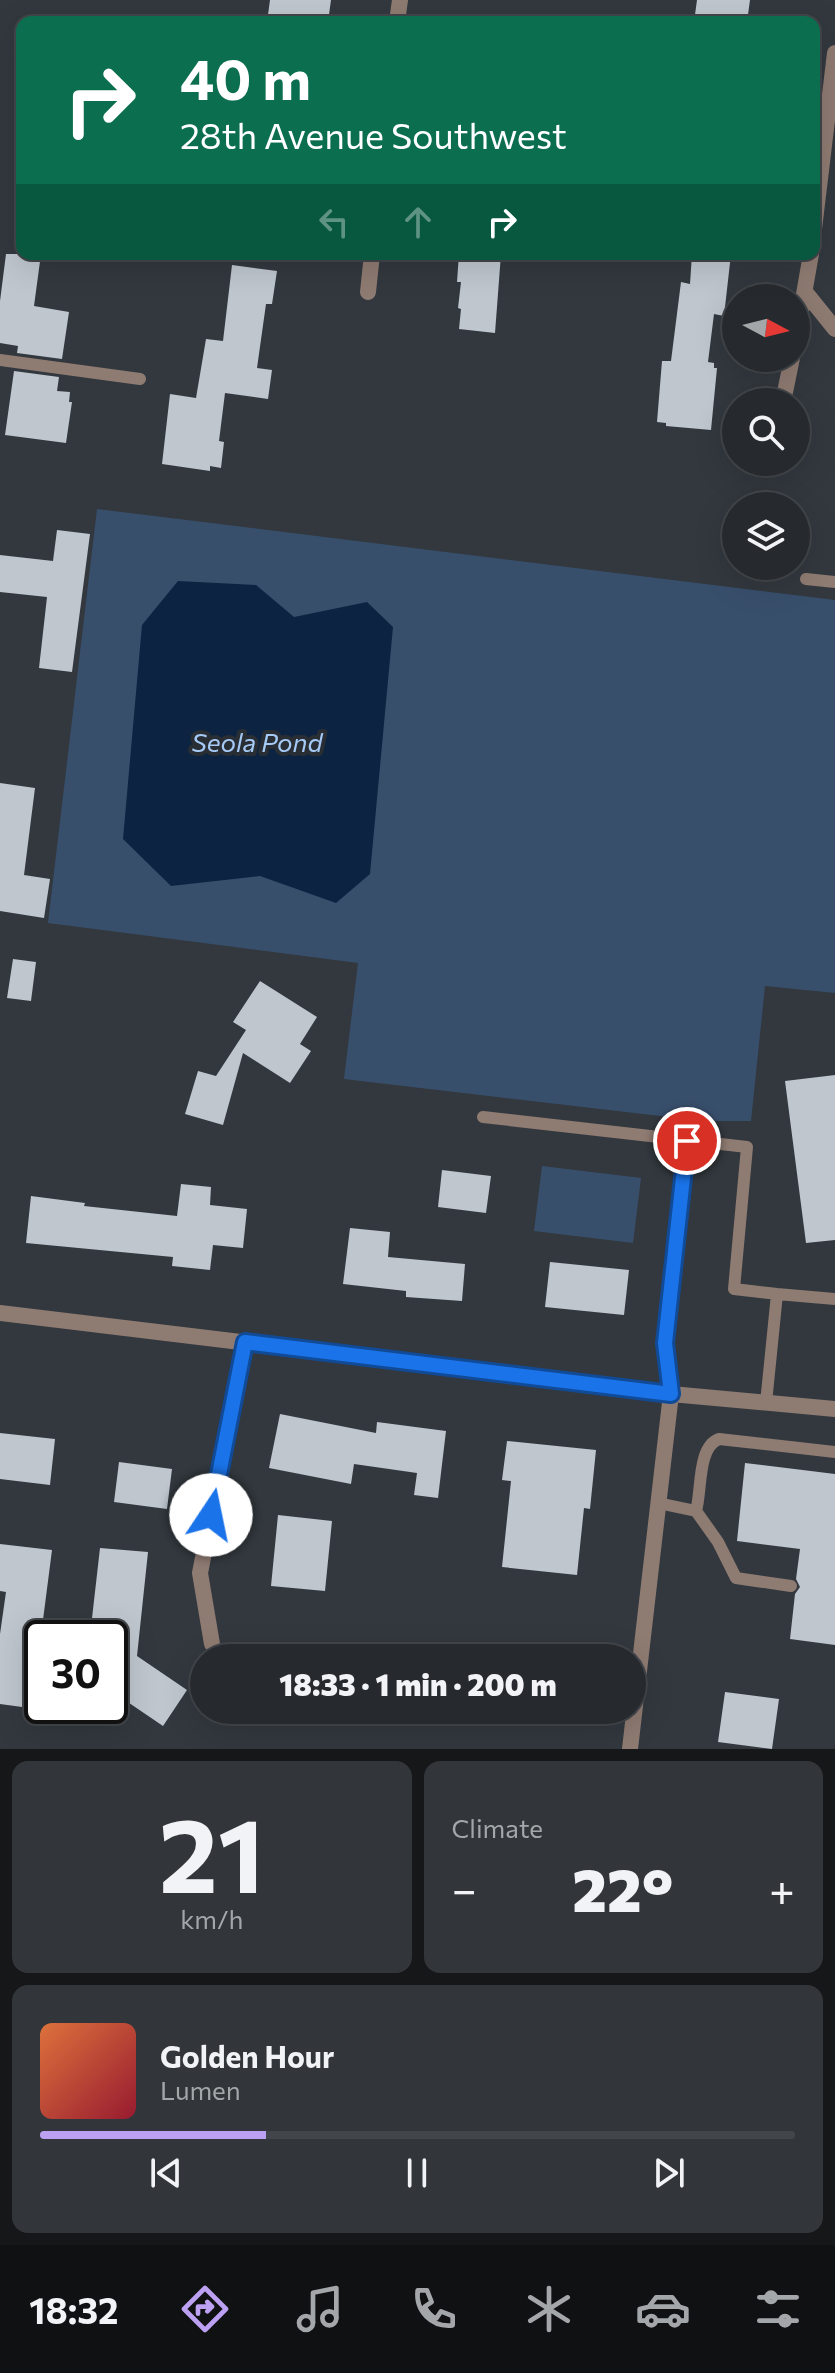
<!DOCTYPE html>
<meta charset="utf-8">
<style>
:root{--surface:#262a2e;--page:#32363a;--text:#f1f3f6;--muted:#a4a7aa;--line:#42464a;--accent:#bca0f2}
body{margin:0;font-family:Commissioner,sans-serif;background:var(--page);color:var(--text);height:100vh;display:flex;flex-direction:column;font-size:30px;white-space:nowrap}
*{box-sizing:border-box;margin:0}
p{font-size:26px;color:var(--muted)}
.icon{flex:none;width:44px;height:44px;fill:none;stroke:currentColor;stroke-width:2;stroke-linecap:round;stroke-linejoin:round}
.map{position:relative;height:1749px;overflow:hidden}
.panel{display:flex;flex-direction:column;gap:12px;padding:12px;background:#151719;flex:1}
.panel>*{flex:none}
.top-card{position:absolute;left:16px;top:16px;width:804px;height:244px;border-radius:16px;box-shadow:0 8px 32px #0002,0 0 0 2px var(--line);background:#0b6e4f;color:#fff;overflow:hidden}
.needle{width:52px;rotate:97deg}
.tools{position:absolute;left:722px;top:284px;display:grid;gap:16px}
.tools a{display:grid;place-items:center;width:88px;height:88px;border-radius:50%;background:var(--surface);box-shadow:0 8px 32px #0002,0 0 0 2px var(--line);font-size:40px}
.speed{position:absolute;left:24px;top:1620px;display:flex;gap:16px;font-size:40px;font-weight:700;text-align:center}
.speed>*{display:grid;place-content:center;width:104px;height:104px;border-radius:50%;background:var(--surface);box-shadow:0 8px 32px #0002,0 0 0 2px var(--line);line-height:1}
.speed .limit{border:4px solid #111;border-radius:12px;background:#fff;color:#111}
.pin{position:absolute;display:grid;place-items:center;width:68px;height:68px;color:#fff;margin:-34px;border:4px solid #fff;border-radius:50%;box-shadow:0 2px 8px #0007}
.me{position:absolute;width:88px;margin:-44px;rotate:11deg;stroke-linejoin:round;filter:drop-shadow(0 0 6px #0008)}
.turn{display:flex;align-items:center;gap:28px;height:168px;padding:0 32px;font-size:36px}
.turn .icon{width:104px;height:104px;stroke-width:2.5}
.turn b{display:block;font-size:56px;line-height:68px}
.lanes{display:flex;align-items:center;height:76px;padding:0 32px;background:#0003;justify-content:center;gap:40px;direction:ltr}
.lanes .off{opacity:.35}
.big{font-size:60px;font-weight:800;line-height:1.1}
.panel .widget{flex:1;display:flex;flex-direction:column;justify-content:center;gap:12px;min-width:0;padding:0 28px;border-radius:16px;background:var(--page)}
.panel .dial{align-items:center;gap:0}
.dial b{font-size:104px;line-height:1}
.song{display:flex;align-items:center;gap:24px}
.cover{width:96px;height:96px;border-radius:12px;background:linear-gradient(135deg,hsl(20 70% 55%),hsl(350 70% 35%))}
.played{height:8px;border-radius:4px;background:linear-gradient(90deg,var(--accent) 30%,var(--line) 30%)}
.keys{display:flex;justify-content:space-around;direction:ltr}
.heat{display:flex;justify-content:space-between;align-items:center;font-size:44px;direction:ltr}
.panel .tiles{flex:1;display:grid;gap:12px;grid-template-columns:1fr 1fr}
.widget:last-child{grid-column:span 2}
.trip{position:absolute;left:190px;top:1644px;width:456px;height:80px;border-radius:40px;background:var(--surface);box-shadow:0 8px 32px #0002,0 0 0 2px var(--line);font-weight:800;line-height:80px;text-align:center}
.tabs{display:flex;height:128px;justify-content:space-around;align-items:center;background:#0f1112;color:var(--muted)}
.tabs .icon{width:56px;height:56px}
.tabs .selected{color:var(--accent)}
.tabs b{font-size:36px;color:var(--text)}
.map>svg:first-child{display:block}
</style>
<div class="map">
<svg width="835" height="1749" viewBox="0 0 835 1749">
<rect width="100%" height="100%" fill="#32383e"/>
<!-- green -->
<path fill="#384f6c" d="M97,509l738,91v393l-70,-7 -14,135h-48l-359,-42 14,-116 -310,-40z
M542,1166l99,12 -8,65 -99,-12z"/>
<!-- water -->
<path fill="#0c2441" d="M178,581l78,4 38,32 73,-15 26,25 -23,247 -34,29 -76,-27 -89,10 -48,-47 19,-214z"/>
<!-- building -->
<path fill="#bfc6ce" d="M270,0h61l-3,22h-61z
M697,0h53l-3,22h-53z
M6,254h35l-7,52 35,6 -7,47 -45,-6 1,-7 -18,-3v-42z
M459,254h42l-6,79 -36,-4 2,-20 -3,-1 3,-26h-4z
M692,254h39l-7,62 -10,-2 -6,48 6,1v5h3l-6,62 -45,-4v-3l-9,-1 5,-61h9l10,-79 9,2z
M232,265l45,6 -5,33h-6l-9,64 15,2 -4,29 -43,-6 -6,48 5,1 -3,26 -11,-2v5l-48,-7 8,-70 26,4 10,-59 17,2z
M14,371l45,6 -2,14 13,1 -1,10h3l-6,41 -61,-8z
M57,530l33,4 -18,138 -33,-4 8,-71 -47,-5v-37l53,6z
M0,783l35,5 -11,87 26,4 -6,39 -44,-7z
M13,959l23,3 -5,39 -24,-3z
M260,981l57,36 -17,27 11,7 -21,32 -47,-30 -20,72 -38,-11 13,-43 18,5 30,-46 -13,-8z
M835,1075v165l-29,3 -21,-162z
M442,1170l49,6 -5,37 -48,-6z
M181,1184l30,3 -1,18 37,4 -4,39 -30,-3 -3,25 -38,-4 1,-9 -147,-14 5,-47 54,7 -1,3 93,10z
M350,1228l40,4 -2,25 77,7 -3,37 -56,-4v-6l-63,-7z
M550,1262l79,8 -5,45 -79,-8z
M280,1414l96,19 1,-11 69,9 -8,67 -24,-3 3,-22 -63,-9 -3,20 -82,-16z
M0,1433l55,6 -5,46 -50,-6z
M507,1441l89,9 -6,59 -6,-1 -7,67 -75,-8 9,-86 -9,-1z
M119,1462l53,7 -5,40 -53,-7z
M745,1463l90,11v171l-45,-6 5,-45 5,-7 -4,-8 4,-30 -63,-8z
M278,1515l54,6 -7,70 -54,-5z
M0,1544l52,6 -13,101h3v21l-5,37 -37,-5v-70l6,-42 -6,-1z
M100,1548l48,4 -11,104 50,34 -24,36 -53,-36v-32l19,-27 -38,-4z
M725,1692l54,7 -7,50 -54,-7z"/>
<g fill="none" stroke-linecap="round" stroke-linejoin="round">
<!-- lane -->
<path stroke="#8e7b72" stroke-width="12" d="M0,360l140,19
M806,579l29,3
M483,1117l264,30 -13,142 43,5
M766,1403l11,-109 58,5
M658,1503l38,8 22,31 18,36 55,8
M696,1511c6,-20 1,-64 23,-72l116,13"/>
<!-- street -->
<path stroke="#8e7b72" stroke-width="16" d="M397,22l3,-22
M814,229l21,-176
M368,292l4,-38
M806,293l29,36
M796,340l15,-86
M783,402l9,-44
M0,1313l671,81 164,15
M212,1644l-12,-71 45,-231
M630,1749l41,-355 -6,-51 22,-202"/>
</g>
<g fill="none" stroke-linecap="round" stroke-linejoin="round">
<!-- route casing -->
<g stroke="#114b97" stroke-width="20">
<path id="route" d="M211,1515l34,-173 426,52 -6,-51 22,-202"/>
</g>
<!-- route -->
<use href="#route" stroke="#1a73e8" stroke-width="14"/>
</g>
<g text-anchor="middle" stroke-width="8" stroke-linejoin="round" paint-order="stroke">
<!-- water labels -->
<g font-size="26" font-style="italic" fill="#a6caf6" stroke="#282e34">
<text x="257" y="752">Seola Pond</text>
</g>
</g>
</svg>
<div class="tools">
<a><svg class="needle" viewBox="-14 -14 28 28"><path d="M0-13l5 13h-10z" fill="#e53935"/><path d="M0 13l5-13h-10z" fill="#a4a7aa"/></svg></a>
<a><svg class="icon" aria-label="search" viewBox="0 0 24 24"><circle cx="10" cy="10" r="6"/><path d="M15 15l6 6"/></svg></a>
<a><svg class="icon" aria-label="layers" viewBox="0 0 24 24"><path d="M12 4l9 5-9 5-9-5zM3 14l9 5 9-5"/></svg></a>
</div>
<div class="speed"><div class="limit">30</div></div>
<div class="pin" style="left:687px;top:1141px;background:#d93025"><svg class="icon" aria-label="arrive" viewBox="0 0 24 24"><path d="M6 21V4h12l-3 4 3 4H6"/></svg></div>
<svg class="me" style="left:211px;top:1515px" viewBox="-20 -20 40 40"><circle r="19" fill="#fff"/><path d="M0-13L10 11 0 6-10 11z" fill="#1a73e8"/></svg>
<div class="trip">18:33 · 1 min · 200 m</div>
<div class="top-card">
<div class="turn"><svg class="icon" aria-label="right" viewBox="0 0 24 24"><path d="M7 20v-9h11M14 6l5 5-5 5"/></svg><div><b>40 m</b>28th Avenue Southwest</div></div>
<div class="lanes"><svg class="icon off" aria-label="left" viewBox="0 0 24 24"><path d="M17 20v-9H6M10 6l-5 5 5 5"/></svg><svg class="icon off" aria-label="ahead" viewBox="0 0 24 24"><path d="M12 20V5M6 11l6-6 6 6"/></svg><svg class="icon" aria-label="right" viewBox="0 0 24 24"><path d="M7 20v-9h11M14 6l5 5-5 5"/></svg></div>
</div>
</div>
<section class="panel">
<div class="tiles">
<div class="widget dial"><b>21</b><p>km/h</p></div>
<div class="widget"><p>Climate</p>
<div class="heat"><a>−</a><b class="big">22°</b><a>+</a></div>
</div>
<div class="widget">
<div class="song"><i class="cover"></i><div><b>Golden Hour</b><p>Lumen</p></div></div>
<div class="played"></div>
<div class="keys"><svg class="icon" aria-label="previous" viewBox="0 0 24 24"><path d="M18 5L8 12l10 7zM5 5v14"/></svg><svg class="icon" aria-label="pause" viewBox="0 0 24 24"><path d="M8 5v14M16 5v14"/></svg><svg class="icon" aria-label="next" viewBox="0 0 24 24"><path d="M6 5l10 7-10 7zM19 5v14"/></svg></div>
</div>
</div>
</section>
<nav class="tabs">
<b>18:32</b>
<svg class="icon selected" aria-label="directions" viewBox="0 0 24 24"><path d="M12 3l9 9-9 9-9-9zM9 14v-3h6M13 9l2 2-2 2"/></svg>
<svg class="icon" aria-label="music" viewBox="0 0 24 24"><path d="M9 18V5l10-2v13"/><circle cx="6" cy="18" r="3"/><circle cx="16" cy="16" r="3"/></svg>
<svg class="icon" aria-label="phone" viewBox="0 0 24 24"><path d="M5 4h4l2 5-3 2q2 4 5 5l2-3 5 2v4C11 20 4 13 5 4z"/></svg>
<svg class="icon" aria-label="climate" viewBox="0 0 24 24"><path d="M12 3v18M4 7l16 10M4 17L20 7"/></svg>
<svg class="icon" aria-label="car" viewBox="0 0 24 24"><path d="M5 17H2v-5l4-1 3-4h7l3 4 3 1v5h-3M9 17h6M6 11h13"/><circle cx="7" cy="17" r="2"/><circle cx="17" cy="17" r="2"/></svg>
<svg class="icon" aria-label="filters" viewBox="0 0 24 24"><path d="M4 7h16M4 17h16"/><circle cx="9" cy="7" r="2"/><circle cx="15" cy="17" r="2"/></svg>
</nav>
